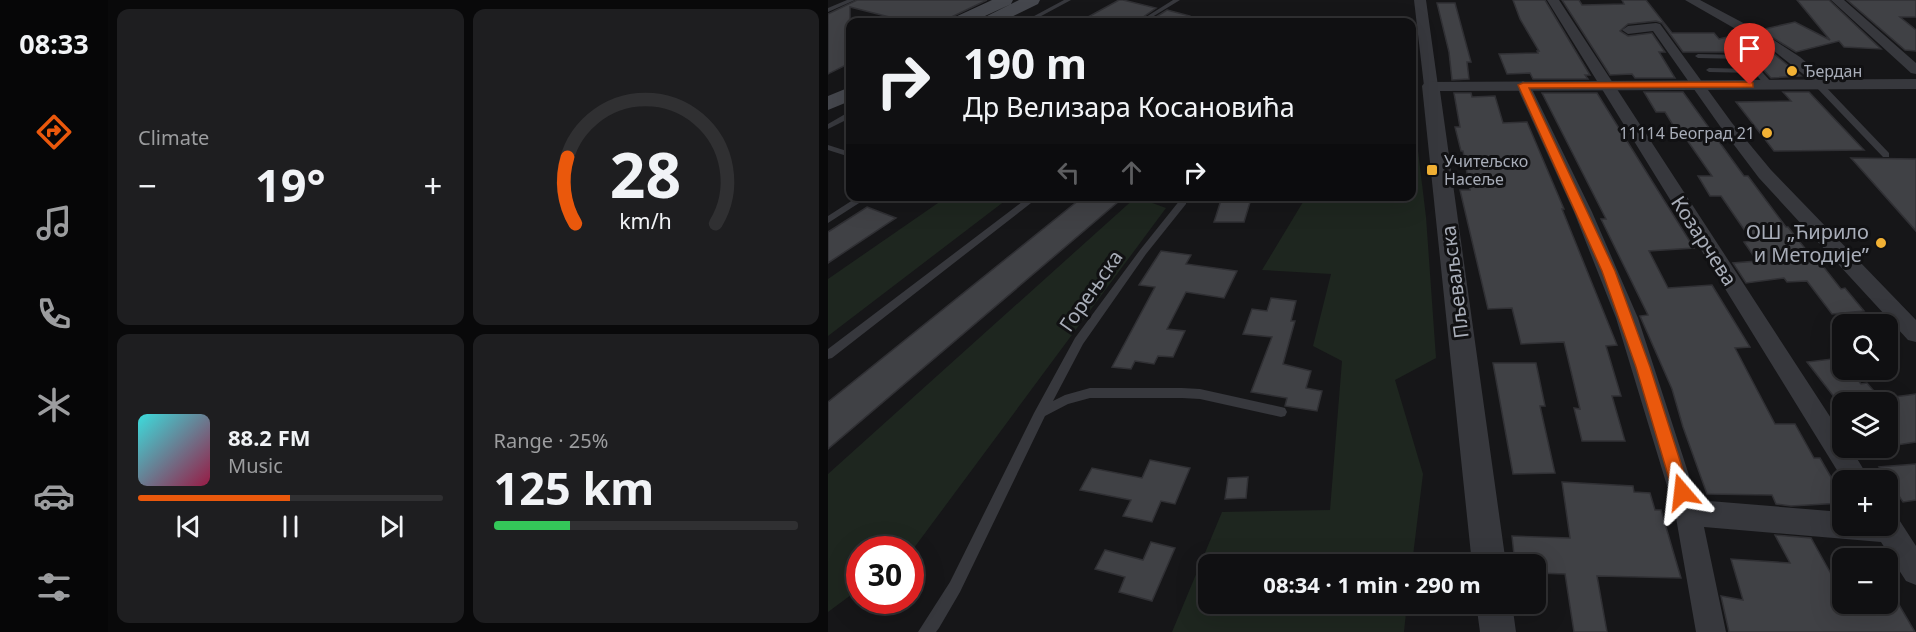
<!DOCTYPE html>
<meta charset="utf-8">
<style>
:root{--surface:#101012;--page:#1e1e20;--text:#f1f3f6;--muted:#9c9d9f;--line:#303032;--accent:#ea580c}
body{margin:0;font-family:"Noto Sans",sans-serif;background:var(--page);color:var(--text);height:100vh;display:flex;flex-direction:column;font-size:22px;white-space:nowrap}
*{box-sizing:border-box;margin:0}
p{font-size:20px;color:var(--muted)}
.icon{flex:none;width:33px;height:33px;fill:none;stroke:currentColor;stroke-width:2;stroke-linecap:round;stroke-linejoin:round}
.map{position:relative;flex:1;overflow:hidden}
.drawer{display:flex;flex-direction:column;gap:9px;padding:9px;background:#09090a;width:720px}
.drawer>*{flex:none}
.banner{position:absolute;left:18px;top:18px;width:570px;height:183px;border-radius:12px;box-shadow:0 6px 24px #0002,0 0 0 2px var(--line);background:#101012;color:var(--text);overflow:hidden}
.buttons{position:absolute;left:1004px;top:314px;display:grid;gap:12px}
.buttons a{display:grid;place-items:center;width:66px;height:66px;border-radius:12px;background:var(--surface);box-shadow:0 6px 24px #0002,0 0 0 2px var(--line);font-size:30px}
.speed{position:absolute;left:18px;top:536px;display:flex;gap:12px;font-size:30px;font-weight:700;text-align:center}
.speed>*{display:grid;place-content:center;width:78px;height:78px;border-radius:50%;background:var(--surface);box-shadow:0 6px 24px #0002,0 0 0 2px var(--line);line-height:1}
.speed .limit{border:9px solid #d22;background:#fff;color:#111}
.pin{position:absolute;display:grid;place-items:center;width:51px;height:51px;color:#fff;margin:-62px -26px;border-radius:50% 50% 50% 0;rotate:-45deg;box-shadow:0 0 6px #0007}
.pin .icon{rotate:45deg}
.me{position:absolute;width:66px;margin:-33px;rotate:343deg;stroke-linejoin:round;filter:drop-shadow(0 0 4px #0008)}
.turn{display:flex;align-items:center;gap:21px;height:126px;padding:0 18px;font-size:27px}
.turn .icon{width:78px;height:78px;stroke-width:2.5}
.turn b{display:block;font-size:42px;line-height:51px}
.lanes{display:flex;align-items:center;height:57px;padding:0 18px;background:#0003;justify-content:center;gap:30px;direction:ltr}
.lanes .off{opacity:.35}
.big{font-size:45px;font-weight:700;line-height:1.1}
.drawer .widget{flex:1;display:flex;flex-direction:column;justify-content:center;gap:9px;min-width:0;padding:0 21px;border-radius:12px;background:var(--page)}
.drawer .dial{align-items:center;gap:0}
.dial svg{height:156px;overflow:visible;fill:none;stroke:var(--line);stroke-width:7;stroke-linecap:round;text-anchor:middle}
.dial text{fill:var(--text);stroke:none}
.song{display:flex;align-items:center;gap:18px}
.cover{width:72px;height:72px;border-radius:9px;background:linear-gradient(135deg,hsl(180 70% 55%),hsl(340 70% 35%))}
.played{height:6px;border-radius:3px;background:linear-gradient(90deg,var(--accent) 50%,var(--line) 50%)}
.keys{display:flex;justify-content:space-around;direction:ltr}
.heat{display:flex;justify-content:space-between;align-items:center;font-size:33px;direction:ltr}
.charge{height:9px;border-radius:4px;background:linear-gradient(90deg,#34c759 25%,var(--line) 0)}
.drawer .tiles{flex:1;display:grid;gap:9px;grid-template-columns:repeat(2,1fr)}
.trip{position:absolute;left:370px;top:554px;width:348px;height:60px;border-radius:12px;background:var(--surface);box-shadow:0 6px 24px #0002,0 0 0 2px var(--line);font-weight:700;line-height:60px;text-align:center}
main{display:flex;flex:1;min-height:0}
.dock{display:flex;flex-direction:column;width:108px;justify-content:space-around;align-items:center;background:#060607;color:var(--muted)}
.dock .icon{width:42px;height:42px}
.dock .current{color:var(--accent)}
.dock b{font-size:27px;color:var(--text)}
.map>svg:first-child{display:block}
</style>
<main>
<nav class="dock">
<b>08:33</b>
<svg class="icon current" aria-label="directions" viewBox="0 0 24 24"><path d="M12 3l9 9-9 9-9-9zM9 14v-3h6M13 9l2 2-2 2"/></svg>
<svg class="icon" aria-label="music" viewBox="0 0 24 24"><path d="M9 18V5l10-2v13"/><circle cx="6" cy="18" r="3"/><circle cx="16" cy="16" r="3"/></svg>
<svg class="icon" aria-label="phone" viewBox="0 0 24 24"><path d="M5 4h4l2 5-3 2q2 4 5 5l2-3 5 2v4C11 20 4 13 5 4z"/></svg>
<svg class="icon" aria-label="climate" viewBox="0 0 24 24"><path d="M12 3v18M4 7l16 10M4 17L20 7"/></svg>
<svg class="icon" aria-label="car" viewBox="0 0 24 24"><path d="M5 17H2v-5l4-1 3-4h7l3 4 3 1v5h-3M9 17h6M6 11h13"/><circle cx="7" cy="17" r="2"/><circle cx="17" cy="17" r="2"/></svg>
<svg class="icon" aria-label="filters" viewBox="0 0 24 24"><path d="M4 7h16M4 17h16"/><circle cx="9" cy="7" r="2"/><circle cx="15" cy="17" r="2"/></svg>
</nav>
<section class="drawer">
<div class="tiles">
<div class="widget"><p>Climate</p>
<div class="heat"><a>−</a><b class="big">19°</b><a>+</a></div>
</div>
<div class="widget dial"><svg viewBox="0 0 100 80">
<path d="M14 69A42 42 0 1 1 86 69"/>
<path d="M14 69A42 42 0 0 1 10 35" stroke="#ea580c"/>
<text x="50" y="56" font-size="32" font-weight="700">28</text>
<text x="50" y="72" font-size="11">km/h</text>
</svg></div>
<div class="widget">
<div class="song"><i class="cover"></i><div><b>88.2 FM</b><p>Music</p></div></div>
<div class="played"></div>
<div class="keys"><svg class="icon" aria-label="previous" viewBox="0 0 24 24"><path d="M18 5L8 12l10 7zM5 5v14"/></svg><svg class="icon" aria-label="pause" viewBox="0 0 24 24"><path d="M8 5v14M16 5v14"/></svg><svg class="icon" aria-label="next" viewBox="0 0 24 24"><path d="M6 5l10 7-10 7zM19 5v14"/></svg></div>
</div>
<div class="widget"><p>Range · 25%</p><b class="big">125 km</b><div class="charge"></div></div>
</div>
</section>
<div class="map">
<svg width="1088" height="632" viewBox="0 0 1088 632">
<rect width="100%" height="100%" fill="#161618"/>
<!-- green -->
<path fill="#1e261f" d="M584,101l14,116 10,141 -41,22 28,94 -11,90h-203v39h198l-3,29h-232l50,-120 108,-2 12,-149 -29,-15 18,-72 -69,-4 44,-73 106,-1z
M108,197h74l-182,139v-57l110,-76z
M308,197l30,11 -255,344 -1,-3h-50l-1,40 -31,23v-138z"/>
<!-- building -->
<path fill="#404145" stroke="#303034" stroke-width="1.5" d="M29,0h130l-46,22h-32l-59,-15v56l-22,11v-60z
M291,0h4l33,8 -20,14h-27l-21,-5z
M685,0h32l45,75h-5l3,4h-55l-3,-6 -23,1 -8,-20 39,-1 -1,-2h2l-19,-32z
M734,0h17l3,5 42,-1 -2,-4h24l26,33h42l5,6 21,-5 33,19 28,23 -30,2 -32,-34 -7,3 3,5h-52l-21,-29 -6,-2 -28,3 -8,7 8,5 24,-3 13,19h-6l16,26h-40l-3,-4 -22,1z
M969,0h32l52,49 -37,-2 -5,-6 -43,11 -36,-22 35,-8 35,18z
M1019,0h69v17h-16l16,13v21l-11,-1z
M609,3h18l16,59h-4l2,17 -17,1 -3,-28z
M339,10l23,6 -1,6h-41z
M816,92h39l61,84h4l38,51h2l23,29h4l26,33 4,-1 19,23 -32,3 -25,-33 -20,1 -3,-4 -38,5 -13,-20 24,-2 -13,-19 8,-1 -31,-45h-11l-12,-20h14l-32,-46h-4l-11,-18h-9z
M955,92h26l55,58 -90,1 -38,-49 55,-1z
M626,93h17l1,4 23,-1 8,27 24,-1 37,87h-2l55,136 -11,1 15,50h-9l13,45h-43l-8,-33 6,1 -16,-67 -43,2 -9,-36 -24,1 -28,-119h10l-7,-39h-2l-6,-24h5z
M714,93h55l97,155 -45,3 19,37 44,-3 38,62 -15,1 40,76h20l19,34h6l22,38v7l-51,3 -15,-2 -4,-9 -65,-1 -24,-67 -11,-38 -32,-73 8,-1 -47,-96h5z
M1023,158l65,1v72z
M256,196h41l-297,253v-47z
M394,197l29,2 -7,23h-30z
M39,207l29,11 -68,45v-31z
M333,251l30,4 -5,9 51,7 -13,27 -38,-6 -19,37 18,2 -12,26 -15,-1 -4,8 -19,-3 -4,8 -19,-2 43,-80 -16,-2z
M443,298l25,3 -5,20h4l-12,43 28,7 -5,17 16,3 -5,20 -32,-5 2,-8 -36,-6 21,-55 -29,-3 9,-25 15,2z
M1012,358l2,11h7l12,15 6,-1 14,16 -43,3 -31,-40z
M665,363h43l9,43h-5l15,67 -42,1z
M1088,394v48l-19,3 -10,-13v-34z
M322,460l40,8 -15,36 -14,-3 -9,21 -29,-6 8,-16 -51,-10 12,-22 50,10z
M1088,464v36l-13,2 -24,-35z
M420,477l-2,21 -21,1 3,-21z
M734,482l71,4 1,6 16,1 5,17h6l20,68 -84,-2 10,56h-33l-9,-58 -29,-1v-9h-21l-3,-28 58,2z
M947,535l36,3 24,43 7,-1v23h56l17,29h-186l-8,-36 22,4 -12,-41 59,4z
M323,542l24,6 -23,53 -33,-9 6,-15 -30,-8 10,-19 38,10z"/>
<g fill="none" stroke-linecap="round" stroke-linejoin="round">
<!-- service -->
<path fill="#37383d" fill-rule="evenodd" d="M19,0h8l-27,12v-4z
M236,0h7l-41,22h-7z
M345,0h7l-36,22h-6z
M907,46h4l33,37v4h-6l-11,-14 -46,-1 -3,-2 3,-2 43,1 -8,-10 -46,-1 -3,-2 3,-2 42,1 -6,-8z
M988,83h6l67,70v4h-6l-67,-70z
M19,113h3v5l-22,11v-5z
M0,145l22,7v5l-22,-7z
M31,196h11l-42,27v-7z
M202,196h10l-208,162 -4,1v-10z
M355,199l3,1v4l-40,50 -63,90 -30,57 12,-6 25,-7h92l18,1 81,18 4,1 2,4 -2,4 -4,1 -81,-18 -18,-1h-92l-22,6 -23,12 -85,176 -21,36 -3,4h-18l32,-50 84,-169 41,-75 65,-88 40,-50z"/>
<!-- minor -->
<path fill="#37383d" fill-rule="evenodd" d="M586,0h12l12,86 -7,4 -7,-4z
M719,0h12l283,435v12h8l20,33h-27z
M857,0h15l66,35 34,22 33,28 -2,3h-10l-47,-37z
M1003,0h13l72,63v11l-5,-1z
M828,23l4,1 72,99 39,47 145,150v22l-8,-2 -149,-162 -37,-49 -69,-98 -25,3 -6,-4 6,-4z
M695,81l7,4 62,127 46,106 59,182 145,12v13h45v-13l9,3 20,31v39l-10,-4 -25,-39 -177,-15 22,105h-30l-21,-120 -59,-194 -42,-106 -58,-127z"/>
<!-- tertiary -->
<path fill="#37383d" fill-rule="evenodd" d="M1088,79v10l-476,2 66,473h-34l-50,-478 3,-4z
M648,603h36l4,29h-36z"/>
<!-- secondary -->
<path fill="#45474d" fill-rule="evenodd" d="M164,0h21l-2,4 -39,18h-22l3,-4z
M191,0h21l-2,4 -37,18h-21l3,-4z
M22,87v14l-22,9v-14z"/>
</g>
<!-- route -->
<path fill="#ea580c" stroke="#983908" stroke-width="1.5" d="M922,82l3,1v4l-224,1 86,183 35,96 40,125 -2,5 -6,3 -6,-3 -3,-5 -37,-125 -34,-96 -84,-186 5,-2z"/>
<!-- markers -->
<g fill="#f2b134" stroke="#111113" stroke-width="2">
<circle cx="964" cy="71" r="6"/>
<circle cx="939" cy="133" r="6"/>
<rect x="598" y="164" width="12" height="12" rx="3"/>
<circle cx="1053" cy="243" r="6"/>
</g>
<g text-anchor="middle" stroke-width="6" stroke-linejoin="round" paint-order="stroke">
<!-- far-poi labels -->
<g font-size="16" fill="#a8adb8" stroke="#111113" text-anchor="start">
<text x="976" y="77">Ђердан</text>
<text x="927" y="139" text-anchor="end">11114 Београд 21</text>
<text x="616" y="167">Учитељско<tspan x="616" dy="18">Насеље</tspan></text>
</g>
<!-- poi labels -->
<g font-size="20" fill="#a8adb8" stroke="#111113" text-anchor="end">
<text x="1041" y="239">ОШ „Ћирило<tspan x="1041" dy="23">и Методије”</tspan></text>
</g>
<!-- street labels -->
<g font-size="20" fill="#a8adb8" stroke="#111113">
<text transform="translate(876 241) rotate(57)" y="7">Козарчева</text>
<text transform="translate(627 282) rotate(-97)" y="7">Пљеваљска</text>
<text transform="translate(263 291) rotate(-55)" y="7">Горењска</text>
</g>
</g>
</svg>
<div class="buttons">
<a><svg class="icon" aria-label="search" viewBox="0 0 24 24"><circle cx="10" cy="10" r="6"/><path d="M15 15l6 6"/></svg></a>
<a><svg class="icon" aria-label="layers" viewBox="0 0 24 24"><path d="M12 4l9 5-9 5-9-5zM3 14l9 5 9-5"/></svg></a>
<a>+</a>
<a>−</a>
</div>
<div class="speed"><div class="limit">30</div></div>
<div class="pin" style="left:922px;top:85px;background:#d93025"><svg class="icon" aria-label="arrive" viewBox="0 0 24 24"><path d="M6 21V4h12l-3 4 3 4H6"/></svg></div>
<svg class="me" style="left:854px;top:492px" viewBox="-20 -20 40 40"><path d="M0-17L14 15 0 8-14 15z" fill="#ea580c" stroke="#fff" stroke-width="4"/></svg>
<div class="trip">08:34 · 1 min · 290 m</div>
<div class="banner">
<div class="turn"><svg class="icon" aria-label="right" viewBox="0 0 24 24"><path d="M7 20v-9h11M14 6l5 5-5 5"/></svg><div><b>190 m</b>Др Велизара Косановића</div></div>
<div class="lanes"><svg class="icon off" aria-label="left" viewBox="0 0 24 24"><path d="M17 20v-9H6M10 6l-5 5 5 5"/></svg><svg class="icon off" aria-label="ahead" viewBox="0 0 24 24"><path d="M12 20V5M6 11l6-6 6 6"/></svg><svg class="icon" aria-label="right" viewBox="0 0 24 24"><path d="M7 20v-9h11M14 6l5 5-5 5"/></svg></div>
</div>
</div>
</main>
